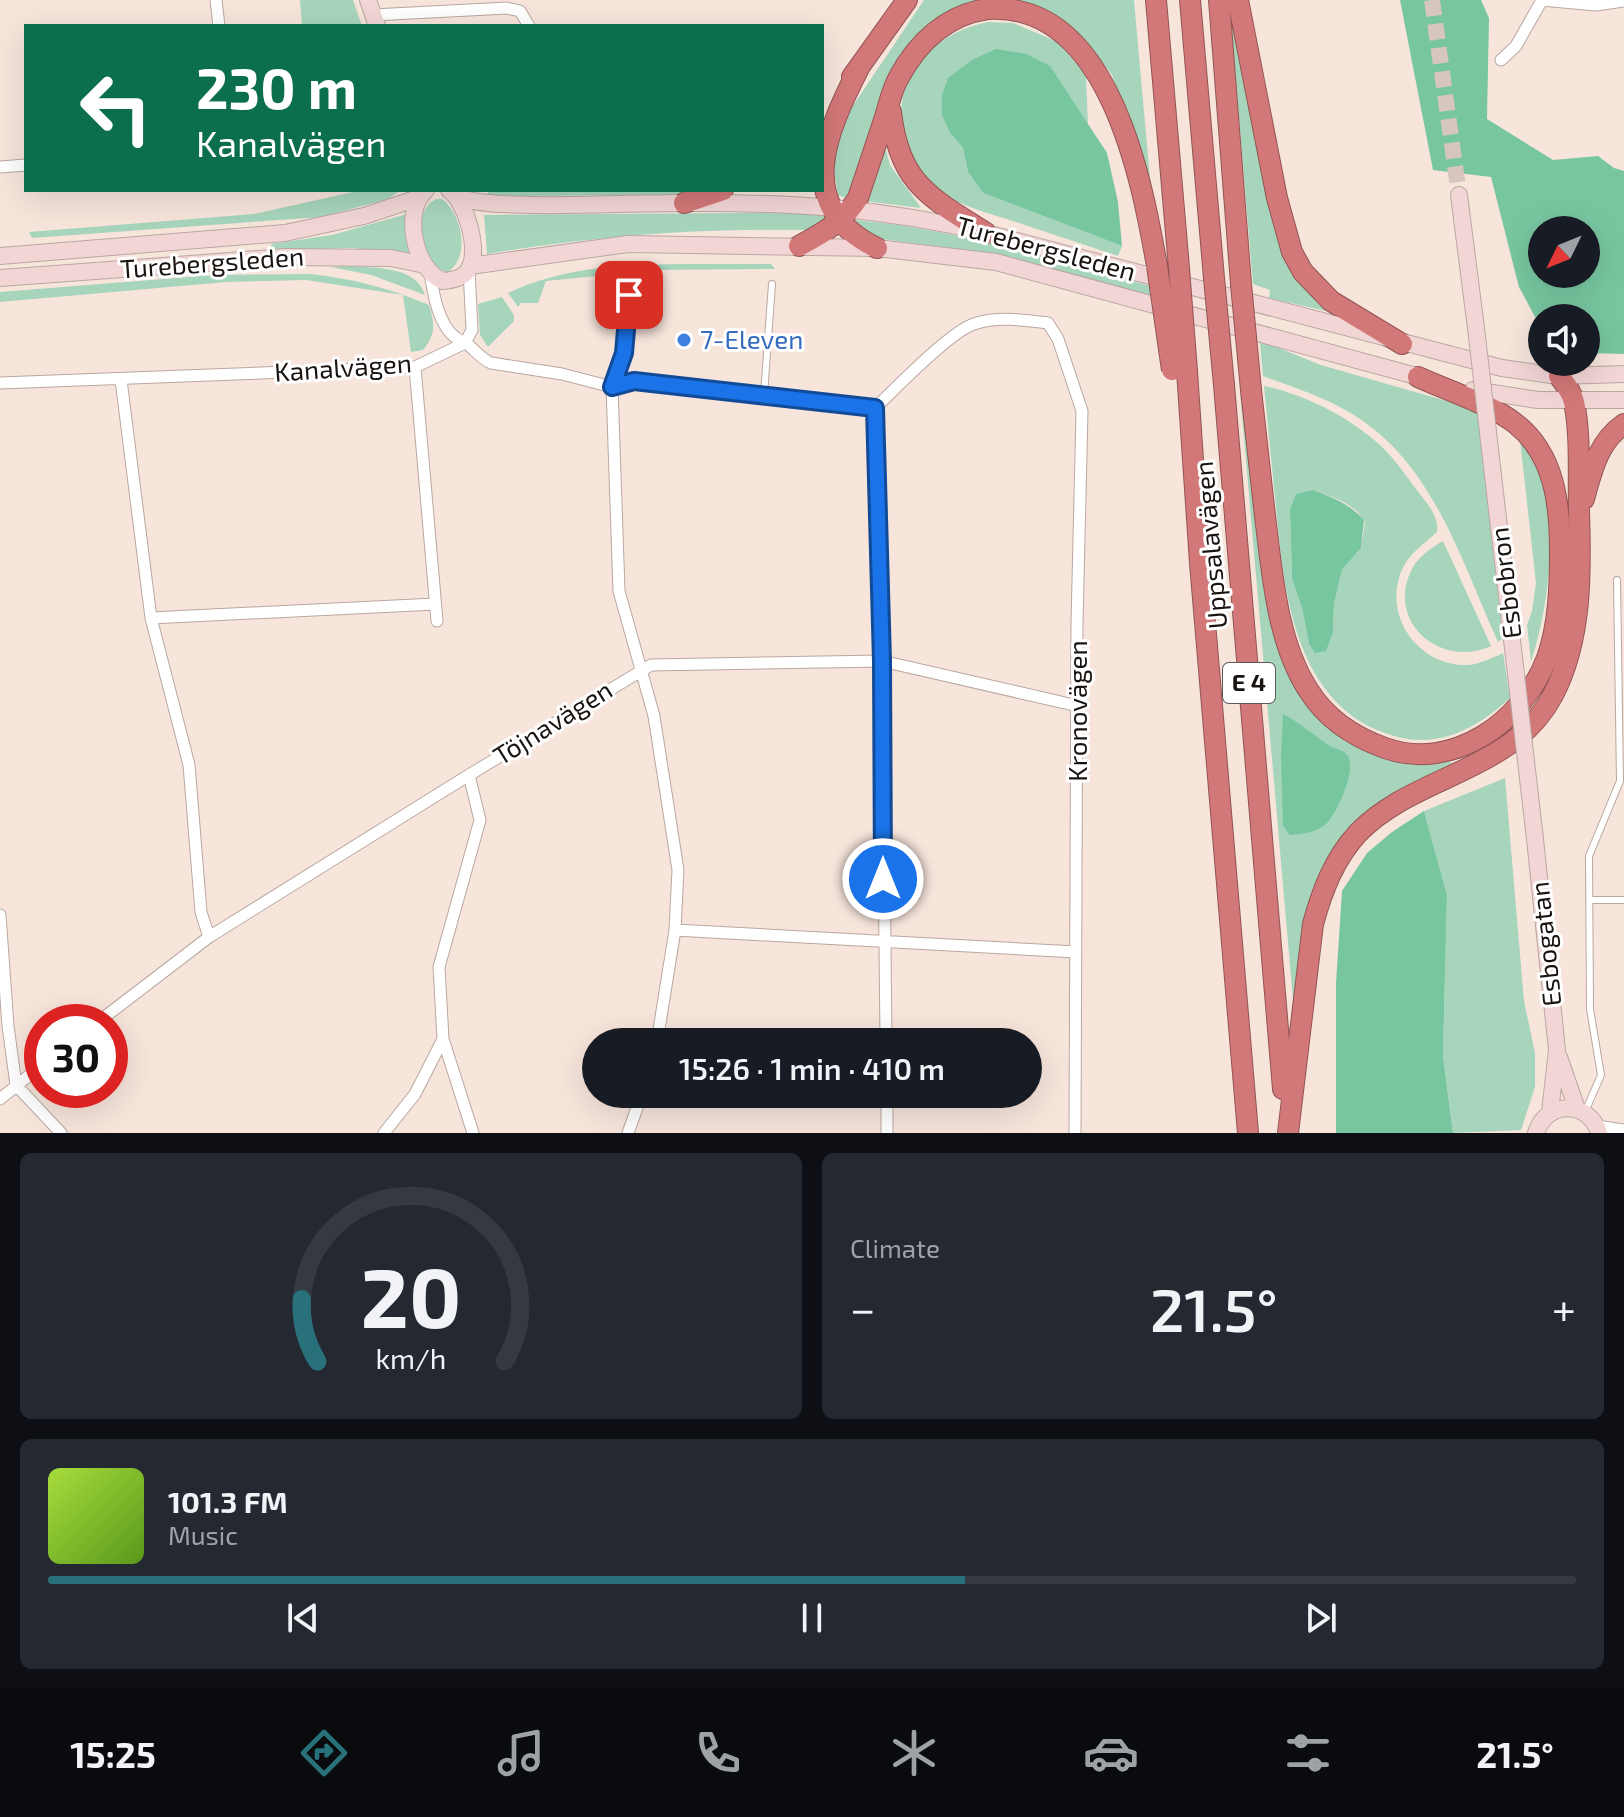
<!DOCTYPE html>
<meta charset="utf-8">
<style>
:root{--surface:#171b24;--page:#242831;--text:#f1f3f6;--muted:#9ea1a6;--line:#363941;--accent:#28717b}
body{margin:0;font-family:"Exo 2",sans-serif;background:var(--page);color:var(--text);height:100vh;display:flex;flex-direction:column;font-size:30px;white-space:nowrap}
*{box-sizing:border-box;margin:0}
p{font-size:26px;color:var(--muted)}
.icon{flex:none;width:44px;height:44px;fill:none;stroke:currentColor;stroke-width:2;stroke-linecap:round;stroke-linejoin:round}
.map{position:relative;height:1133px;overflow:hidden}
.sheet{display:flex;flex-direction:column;gap:20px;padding:20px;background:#0d0f14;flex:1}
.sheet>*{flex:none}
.banner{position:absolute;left:24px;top:24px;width:800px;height:168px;border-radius:0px;box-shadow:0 8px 32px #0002;background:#0b6e4f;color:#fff;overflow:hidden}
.needle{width:52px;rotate:227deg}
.buttons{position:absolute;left:1528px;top:216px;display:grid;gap:16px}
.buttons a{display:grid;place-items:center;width:72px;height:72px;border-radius:50%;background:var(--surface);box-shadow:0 8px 32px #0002;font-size:40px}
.speed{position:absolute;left:24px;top:1004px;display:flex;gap:16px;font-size:40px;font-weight:700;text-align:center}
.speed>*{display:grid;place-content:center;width:104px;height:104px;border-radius:50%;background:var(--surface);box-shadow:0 8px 32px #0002;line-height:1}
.speed .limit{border:12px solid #d22;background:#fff;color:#111}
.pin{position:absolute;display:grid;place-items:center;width:68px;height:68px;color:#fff;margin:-34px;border-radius:16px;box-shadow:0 4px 12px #0006}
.me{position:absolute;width:88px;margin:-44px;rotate:0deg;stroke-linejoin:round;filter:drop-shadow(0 0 6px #0008)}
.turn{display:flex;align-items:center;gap:28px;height:168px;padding:0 40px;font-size:36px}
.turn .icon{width:104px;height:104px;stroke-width:2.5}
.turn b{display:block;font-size:56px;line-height:68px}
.big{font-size:60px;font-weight:600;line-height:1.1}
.sheet .tile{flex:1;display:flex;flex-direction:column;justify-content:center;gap:12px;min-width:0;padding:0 28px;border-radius:12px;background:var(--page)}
.sheet .dial{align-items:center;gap:0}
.dial svg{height:208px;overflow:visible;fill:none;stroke:var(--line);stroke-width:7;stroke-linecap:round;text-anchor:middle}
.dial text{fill:var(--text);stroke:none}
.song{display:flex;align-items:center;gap:24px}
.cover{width:96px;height:96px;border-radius:12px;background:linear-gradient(135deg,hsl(80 70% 55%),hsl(90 70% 35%))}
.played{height:8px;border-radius:4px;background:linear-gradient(90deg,var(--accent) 60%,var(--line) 60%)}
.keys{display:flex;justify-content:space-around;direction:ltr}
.heat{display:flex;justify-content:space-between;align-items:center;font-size:44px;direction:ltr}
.sheet .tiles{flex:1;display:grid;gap:20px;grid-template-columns:1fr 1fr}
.tile:last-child{grid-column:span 2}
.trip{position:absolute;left:582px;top:1028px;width:460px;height:80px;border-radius:40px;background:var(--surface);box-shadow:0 8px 32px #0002;font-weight:600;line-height:80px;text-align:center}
.tabs{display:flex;height:128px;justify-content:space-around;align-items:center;background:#090b0e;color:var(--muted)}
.tabs .icon{width:56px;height:56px}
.tabs .on{color:var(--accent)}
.tabs b{font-size:36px;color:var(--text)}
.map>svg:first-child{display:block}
</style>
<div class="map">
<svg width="1624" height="1133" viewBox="0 0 1624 1133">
<rect width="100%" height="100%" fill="#f7e5dc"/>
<!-- green -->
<path fill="#a7d5bc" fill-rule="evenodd" d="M300,0h53l9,26h-60z
M924,0h210l17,190 -39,-115 -28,-36 -29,-22 -33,-13 -89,18 -33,32 -12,26 -36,114 -6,4 -8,-3 -6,-37 12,-39z
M1229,0l48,237c12,29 25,53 49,74l-57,-13 1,-8 -17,-6z
M988,22l25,1 45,19 28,33 2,51 -11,-17 -126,25 12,14 5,24 15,21 139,53 -4,10c-35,-12 -70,-23 -105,-35 -26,-8 -52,-15 -74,-30 -34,-23 -48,-72 -31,-109 16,-34 45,-53 80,-60z
M885,146l5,19 31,43 -57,-7z
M362,190h39l-13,9 -67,18 -289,21 -3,-6 225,-18z
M520,190h178l-25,5 -186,1 1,-4z
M436,199h6c20,15 29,58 6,73 -28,-5 -38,-61 -12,-73z
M758,213l60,1 11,4 -10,9 -13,3c-108,-2 -213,6 -319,24l-3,-39z
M407,214l2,41 -55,-7 -83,2v-6l61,-9z
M856,220c101,9 198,41 295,66l2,10 -151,-41 -120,-16 -12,-4 -16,-13z
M678,264h93l4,5 -118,1 -111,11 -8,22h-17l-3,4 -10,-14c56,-26 109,-28 170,-29z
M350,266c25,2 67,0 75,29l-54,-20 -40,-8z
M309,274c42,4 80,14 120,31 6,19 7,29 -6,45l-12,2 -8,-57 -97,-15 -80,2 -226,20v-10l213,-17z
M502,297l12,18v6l-26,26 -8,-12 -2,-31z
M1260,343l14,3 47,19 157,45 28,226 -8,6c-35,-77 -62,-170 -135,-221 -30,-21 -65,-32 -100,-45z
M1264,386c40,8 85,31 116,59 15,14 27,32 39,48 9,11 20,24 18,39 -14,13 -29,22 -36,40 -18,46 19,95 67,93 12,-1 24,-7 35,-12l7,45c-33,30 -70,51 -116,38 -99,-28 -110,-143 -118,-228 -4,-41 -8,-82 -12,-122zM1313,490c18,6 43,14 52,32l-4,26 -19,22 -8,34 -1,28 -24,12 -7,-36 -10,-29 -2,-69z
M1240,392h5l18,182 60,148 22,19 45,19 28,3 31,-4 3,7c-28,13 -58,25 -83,43 -61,45 -64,123 -74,191h-2z
M1520,440c12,15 21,30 25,49 12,50 2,125 -14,173l-4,-37 5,-14 4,-28z
M1443,541l48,105c-49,23 -105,-23 -80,-75 6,-14 20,-23 32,-30z
M1505,778l19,223 11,52v34l-14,43 -68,3 -10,-77 4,-161 -23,-84z"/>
<!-- forest -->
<path fill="#78c6a0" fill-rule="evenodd" d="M1400,0h81l8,18 -2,101 66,41 45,-4 16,12 10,3v183l-38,-1v-35h-44v12l-23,-43 -28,-110 -58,-7zM1586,230v44h-44v-44z
M996,49l30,5 24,12 57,87 11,49 4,44 -139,-53 -15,-21 -5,-24 -12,-14 -9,-19v-20l6,-17 24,-18z
M1313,490c19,7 37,14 51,30l-3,28 -19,22 -8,34 -1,28 -7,19 -11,2 -6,-9 -7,-36 -10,-29 -2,-69 6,-16z
M1283,714c18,9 31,22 47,32 6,4 13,3 17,9 11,13 -10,58 -21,69 -11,9 -23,10 -36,11l-7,-9 -2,-69z
M1424,811l23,84 -4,161 10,77h-117v-150l6,-92 25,-38 25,-21z"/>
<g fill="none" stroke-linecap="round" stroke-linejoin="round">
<!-- secondary-tunnel -->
<path stroke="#d6c6be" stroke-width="16" stroke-dasharray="16 8" stroke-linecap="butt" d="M1432,0l27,195"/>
<!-- lane casing -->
<g stroke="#b9a8a0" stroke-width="8">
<path id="lane" d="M764,395l8,-111
M1590,900h34
M1585,1112l16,-37 -11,-66 -1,-153 31,-75 -3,-201"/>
</g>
<!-- street casing -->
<g stroke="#b9a8a0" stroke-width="13">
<path id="street" d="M216,0l3,26
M1541,0l55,5 28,-4
M373,15l134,-7 13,3 9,15
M1501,60l15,-14 26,-46
M0,167l26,-2
M430,273c3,19 8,51 25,64 3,3 7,4 11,6 9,7 14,15 25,20l71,11 50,13 22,-6 241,27c21,-20 76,-77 99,-84 23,-8 50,-4 74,-1l10,16 24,72 -5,213 -2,509
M629,295l-5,58 -12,34 7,204 35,125 24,154 -3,60 -18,112
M465,343l7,-13 -3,-61
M415,367l22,254
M121,380l30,238 38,147 12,147 8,25
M0,383l415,-16 50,-24
M875,408l7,253 4,381
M151,618l284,-14
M0,915l8,111 8,59 45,48
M675,930l401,22
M98,1022l111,-85 260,-162 182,-110 231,-4 196,45
M443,1039l30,94
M887,1094v39
M0,1099l42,-34
M1597,1126l27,4
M384,1133l31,-39 28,-55 -4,-72 41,-147 -11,-45
M628,1133l14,-39"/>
</g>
<!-- secondary casing -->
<g stroke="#b9a8a0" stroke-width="18">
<path id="secondary" d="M368,0l9,26
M426,190c-24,20 -12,80 17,91 11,-1 22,-3 27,-14 9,-20 -4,-65 -21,-77
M1459,195l17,133
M458,197c24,8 48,7 73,8 50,1 101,-2 152,-2 104,-1 203,5 303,30l516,135 57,8 65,-2
M0,256l285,-23 79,-17 54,-18
M470,266l158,-22 249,4 119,14 431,117
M0,278l285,-21 106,1 34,7
M1473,390l65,10h86
M1535,839l22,211 -7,62
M1559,1057l18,52
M1536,1133c10,-33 53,-33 63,0"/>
</g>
<!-- highway casing -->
<g stroke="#925554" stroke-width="22">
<path id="highway" d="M1156,0l23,268
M1190,0l24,278
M1219,0l22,284
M1238,0l39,198 15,54 11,20 28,29 71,43
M860,66c-33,65 -69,140 17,182
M852,77l55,-77
M891,112c8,72 39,85 95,121
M684,203l39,-13
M799,246c24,-13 44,-24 59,-48 9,-27 18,-54 27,-81 4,-13 7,-28 14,-40 19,-35 48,-62 88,-68 122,-9 155,172 170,257
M1187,371l13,192 48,570
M1224,385l59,704
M1251,390c5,42 9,84 14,126 7,56 12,127 44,175 17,27 45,46 76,57 68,24 138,-26 162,-90 12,-34 13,-72 13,-107 0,-46 -5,-96 -44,-127 -23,-19 -70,-34 -98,-47
M1584,499c8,-29 14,-57 40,-75
M1288,1133l25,-209c9,-33 21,-65 45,-91 57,-59 154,-60 195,-138 29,-55 28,-123 26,-184 -1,-34 2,-76 -5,-109 -2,-10 -9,-18 -15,-26"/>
</g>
<!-- lane -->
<use href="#lane" stroke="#fff" stroke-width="6"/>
<!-- street -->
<use href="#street" stroke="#fff" stroke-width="11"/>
<!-- secondary -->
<use href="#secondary" stroke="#f2d6d6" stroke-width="16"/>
<!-- highway -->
<use href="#highway" stroke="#d37878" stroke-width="20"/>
<!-- secondary-bridge casing -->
<g stroke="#b9a8a0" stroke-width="18" stroke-linecap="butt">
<path id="secondary-bridge" d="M1476,328l59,511"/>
</g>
<!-- highway-bridge casing -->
<g stroke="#925554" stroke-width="22" stroke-linecap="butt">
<path id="highway-bridge" d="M1157,266l15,104
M1179,268l8,103
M1214,278l10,107
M1241,284l10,106"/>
</g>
<!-- secondary-bridge -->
<use href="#secondary-bridge" stroke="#f2d6d6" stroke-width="16"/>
<!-- highway-bridge -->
<use href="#highway-bridge" stroke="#d37878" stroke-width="20"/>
</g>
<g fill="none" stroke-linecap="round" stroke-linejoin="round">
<!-- route casing -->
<g stroke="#114b97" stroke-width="20">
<path id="route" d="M629,295l-5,58 -12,34 22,-6 241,27 7,253 1,218"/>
</g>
<!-- route -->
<use href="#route" stroke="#1a73e8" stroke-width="14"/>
</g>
<!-- markers -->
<circle fill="#3f7fe0" stroke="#fff" stroke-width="3" cx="684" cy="340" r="8"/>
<g text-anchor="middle" stroke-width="6" stroke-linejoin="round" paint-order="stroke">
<!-- shield labels -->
<rect fill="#fff" stroke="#5f5a58" stroke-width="2" x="1223" y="663" width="52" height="40" rx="6"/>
<g font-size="24" font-weight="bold" fill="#1a1411">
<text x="1249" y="691">E 4</text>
</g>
<!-- street labels -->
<g font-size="26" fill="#1a1411" stroke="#fff">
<text transform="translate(1046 249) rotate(15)" y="9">Turebergsleden</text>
<text transform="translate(212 263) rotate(-4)" y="9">Turebergsleden</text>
<text transform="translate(343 368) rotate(-4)" y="9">Kanalvägen</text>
<text transform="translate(1211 545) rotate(-95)" y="9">Uppsalavägen</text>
<text transform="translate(1506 583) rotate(-97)" y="9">Esbobron</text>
<text transform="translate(1078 711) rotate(-90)" y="9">Kronovägen</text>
<text transform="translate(553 723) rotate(-32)" y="9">Töjnavägen</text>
<text transform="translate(1546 944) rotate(-96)" y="9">Esbogatan</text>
</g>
<!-- shop labels -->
<g font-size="26" fill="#366cbe" stroke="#fff" text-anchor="start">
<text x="700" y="349">7-Eleven</text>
</g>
</g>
</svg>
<div class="buttons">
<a><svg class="needle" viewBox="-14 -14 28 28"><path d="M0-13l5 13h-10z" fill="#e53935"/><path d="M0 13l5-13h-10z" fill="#9ea1a6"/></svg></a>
<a><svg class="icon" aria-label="sound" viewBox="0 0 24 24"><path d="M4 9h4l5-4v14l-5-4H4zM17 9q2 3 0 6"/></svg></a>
</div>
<div class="speed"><div class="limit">30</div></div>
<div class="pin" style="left:629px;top:295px;background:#d93025"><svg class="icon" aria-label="arrive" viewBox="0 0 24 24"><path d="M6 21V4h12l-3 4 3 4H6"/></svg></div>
<svg class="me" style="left:883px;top:879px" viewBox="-20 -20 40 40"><circle r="17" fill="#1a73e8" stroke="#fff" stroke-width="3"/><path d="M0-11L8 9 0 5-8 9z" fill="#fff"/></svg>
<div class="trip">15:26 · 1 min · 410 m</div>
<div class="banner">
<div class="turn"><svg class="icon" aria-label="left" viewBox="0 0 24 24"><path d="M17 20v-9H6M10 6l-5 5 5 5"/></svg><div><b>230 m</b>Kanalvägen</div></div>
</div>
</div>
<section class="sheet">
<div class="tiles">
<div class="tile dial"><svg viewBox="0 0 100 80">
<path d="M14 69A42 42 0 1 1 86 69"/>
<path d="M14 69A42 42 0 0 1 8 45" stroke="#28717b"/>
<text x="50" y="56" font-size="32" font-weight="700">20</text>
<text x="50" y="72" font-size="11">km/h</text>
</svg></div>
<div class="tile"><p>Climate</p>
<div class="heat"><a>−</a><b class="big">21.5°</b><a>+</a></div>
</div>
<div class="tile">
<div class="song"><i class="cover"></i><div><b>101.3 FM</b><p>Music</p></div></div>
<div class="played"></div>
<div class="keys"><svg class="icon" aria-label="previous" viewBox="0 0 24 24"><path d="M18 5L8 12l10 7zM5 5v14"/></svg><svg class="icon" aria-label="pause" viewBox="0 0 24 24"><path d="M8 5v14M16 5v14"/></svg><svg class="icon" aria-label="next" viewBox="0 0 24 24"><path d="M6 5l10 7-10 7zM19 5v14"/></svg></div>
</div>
</div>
</section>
<nav class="tabs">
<b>15:25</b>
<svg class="icon on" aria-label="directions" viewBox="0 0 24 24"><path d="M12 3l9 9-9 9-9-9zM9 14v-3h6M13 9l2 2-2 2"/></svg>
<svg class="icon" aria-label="music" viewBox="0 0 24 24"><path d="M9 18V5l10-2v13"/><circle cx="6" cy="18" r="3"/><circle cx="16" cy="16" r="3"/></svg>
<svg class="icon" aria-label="phone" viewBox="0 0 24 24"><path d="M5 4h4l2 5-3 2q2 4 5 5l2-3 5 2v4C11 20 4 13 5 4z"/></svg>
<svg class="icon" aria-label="climate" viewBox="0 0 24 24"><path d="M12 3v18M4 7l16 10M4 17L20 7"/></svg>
<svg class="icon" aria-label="car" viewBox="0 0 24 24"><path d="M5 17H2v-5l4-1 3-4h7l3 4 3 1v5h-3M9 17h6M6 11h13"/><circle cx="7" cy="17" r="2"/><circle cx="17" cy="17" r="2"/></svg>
<svg class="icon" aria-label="filters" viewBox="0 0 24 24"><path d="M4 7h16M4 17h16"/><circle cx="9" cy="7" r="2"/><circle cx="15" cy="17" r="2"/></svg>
<b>21.5°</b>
</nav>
